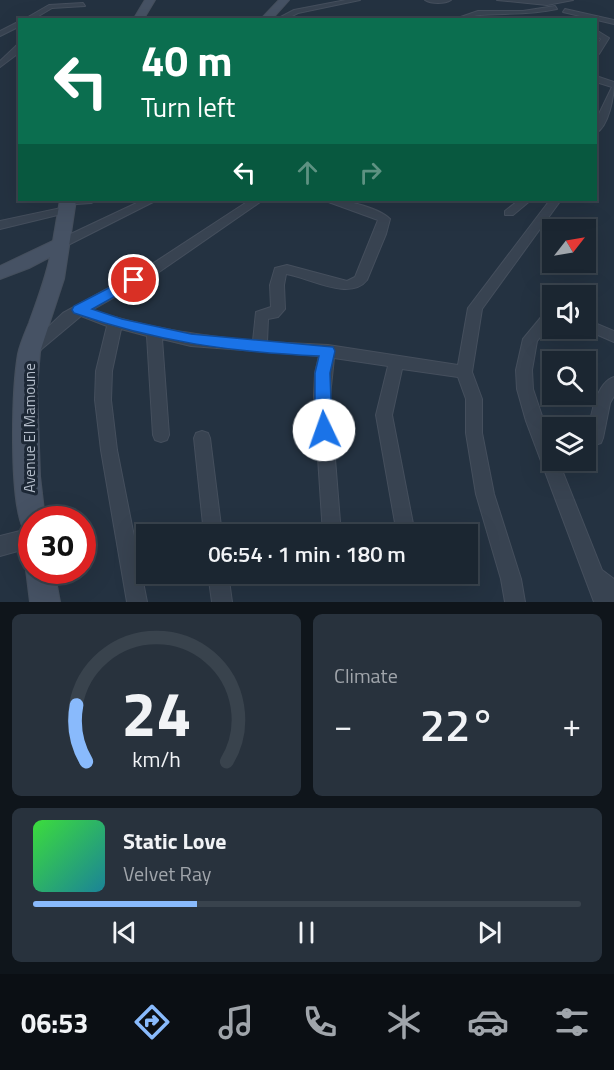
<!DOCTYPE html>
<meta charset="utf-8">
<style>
:root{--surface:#1b2631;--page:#28323d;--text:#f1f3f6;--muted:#a0a5ab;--line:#39434d;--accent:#89bafc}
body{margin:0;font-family:"Titillium Web",sans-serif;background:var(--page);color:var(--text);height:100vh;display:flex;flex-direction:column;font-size:22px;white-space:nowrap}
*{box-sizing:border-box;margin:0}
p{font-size:20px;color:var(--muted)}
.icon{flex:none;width:33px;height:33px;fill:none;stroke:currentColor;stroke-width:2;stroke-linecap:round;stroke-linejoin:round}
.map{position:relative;height:602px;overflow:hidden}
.sheet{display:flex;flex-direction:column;gap:12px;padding:12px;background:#0f151b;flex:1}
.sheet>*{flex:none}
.top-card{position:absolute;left:18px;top:18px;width:579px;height:183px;border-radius:0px;box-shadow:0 6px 24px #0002,0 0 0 2px var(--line);background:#0b6e4f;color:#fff;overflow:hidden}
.needle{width:39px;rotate:59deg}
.buttons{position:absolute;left:542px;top:219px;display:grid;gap:12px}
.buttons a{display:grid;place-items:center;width:54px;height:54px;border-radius:0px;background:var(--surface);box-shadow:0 6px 24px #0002,0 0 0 2px var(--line);font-size:30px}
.speed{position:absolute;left:18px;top:506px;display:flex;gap:12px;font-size:30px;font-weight:700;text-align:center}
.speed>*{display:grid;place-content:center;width:78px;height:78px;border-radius:50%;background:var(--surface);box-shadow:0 6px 24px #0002,0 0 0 2px var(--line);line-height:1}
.speed .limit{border:9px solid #d22;background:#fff;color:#111}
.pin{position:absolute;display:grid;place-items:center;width:51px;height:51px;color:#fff;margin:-26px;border:3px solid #fff;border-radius:50%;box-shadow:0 2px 6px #0007}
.me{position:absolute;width:66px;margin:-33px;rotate:357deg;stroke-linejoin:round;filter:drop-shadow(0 0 4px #0008)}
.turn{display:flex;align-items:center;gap:21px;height:126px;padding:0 24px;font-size:27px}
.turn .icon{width:78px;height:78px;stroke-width:2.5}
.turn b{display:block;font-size:42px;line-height:51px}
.lanes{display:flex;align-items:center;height:57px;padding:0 24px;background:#0003;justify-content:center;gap:30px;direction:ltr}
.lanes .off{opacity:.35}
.big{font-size:45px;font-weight:600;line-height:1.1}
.sheet .card{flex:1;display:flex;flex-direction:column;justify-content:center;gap:9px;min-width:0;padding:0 21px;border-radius:9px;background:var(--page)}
.sheet .dial{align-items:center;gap:0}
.dial svg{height:156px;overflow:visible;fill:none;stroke:var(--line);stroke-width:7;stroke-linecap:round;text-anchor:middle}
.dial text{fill:var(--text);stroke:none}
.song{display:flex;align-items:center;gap:18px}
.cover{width:72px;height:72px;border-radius:9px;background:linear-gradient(135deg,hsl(120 70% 55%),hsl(190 70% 35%))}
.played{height:6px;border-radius:3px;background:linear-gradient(90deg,var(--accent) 30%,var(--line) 30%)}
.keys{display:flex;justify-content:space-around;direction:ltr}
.heat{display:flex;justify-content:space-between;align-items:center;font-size:33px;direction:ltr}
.sheet .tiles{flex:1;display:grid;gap:12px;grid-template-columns:1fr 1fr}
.card:last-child{grid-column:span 2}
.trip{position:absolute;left:136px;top:524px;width:342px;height:60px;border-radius:0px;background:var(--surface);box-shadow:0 6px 24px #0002,0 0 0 2px var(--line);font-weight:600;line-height:60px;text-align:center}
.dock{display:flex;height:96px;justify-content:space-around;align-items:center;background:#0b0f14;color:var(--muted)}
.dock .icon{width:42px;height:42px}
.dock .on{color:var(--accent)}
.dock b{font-size:27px;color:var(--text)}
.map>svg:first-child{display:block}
</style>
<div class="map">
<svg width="614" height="602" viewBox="0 0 614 602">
<rect width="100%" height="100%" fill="#243241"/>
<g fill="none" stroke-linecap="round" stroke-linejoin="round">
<!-- street casing -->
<g stroke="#454f5d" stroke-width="2">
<path id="street" d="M346,0h14l-62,13 -14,7h-9l19,-10z
M425,0h26c-6,4 -20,4 -26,0z
M497,0h76l-26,5z
M83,3l2,3 -33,2 -20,12h-9l26,-15z
M555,6l2,3c-28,6 -50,4 -77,6 -10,1 -18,5 -28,5l26,-9h45z
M565,9l49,11v4l-51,-12z
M20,21v5l-20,10v-5z
M596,30l13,8 -10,16h-3v-7l5,-8 -5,-4z
M17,45h3v7l-20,15v-6z
M596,76l18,6c0,14 -5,44 -18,51v-13l16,-33 -16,-5z
M68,200h29l-6,3 -28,2v-4z
M143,200h14l-91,46h-8l-2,-3 2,-3z
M250,200h13l-104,72 -67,38c53,18 106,25 161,31l3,-29 15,-5 -1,-22 5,-17 12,-3 60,16 8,-4 23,-57 -55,-20c17,-2 55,7 67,19l-4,15 -19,46c-17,22 -59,-3 -81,-6l-2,11 1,24 -7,8 -10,2 -1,23 61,3 130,20 10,-57 82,-108h11l-79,109 -10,63 10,27v34l12,61 27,85 4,23h-20l-4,-23 -25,-85 -10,-61v-34l-8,-22 -56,-8 -10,46 23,119h-18l-21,-119 12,-49 -54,-8 -4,38 11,138h-18l-9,-138 1,-23 4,-17 -128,-10 -29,-7 7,96 -2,5 -6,2 -6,-2 -2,-5 -6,-99 -26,-7 -9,42 -1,29 6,50 30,152h-20l-26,-152 -6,-50 1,-29 11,-45 -26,-10 -43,36h-10l-2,-4 37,-35 86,-47z
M519,200h12l-18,15h-8v-4z
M66,207l6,3 -2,2 -70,17v-8z
M552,309v14l-15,18 -5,29 1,19 19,57v14h6l44,110 12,9v23h-20l-68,-181 -9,-32 -1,-19 7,-31 24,-29z
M585,319l29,12v11l-32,-14h3z
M614,377v19l-4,7 -7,35 -2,5 -6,2 -6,-2 -2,-5c3,-18 8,-55 27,-61z
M202,431l6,2 2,5 12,96h-18l-10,-96 2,-5z
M32,528v19l-32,9v-20z
M208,573h20l4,29h-20z"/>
</g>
<!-- secondary casing -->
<g stroke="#454f5d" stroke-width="2">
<path id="secondary" d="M145,0h10l-12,20h-10z
M279,0h10l-18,20h-11z
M60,200h16l-12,79 -24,73 -3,35 3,89 5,43h-13v13l-9,-4c-14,-31 -11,-139 -5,-174 2,-10 7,-21 11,-31 8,-22 16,-43 21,-66l-21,11 -29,11v-13l53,-25z
M32,559v11h22l6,32h-30l-4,-32z"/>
</g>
<!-- street -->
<use href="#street" fill="#384351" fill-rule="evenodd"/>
<!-- secondary -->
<use href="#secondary" fill="#465264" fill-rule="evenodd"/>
</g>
<!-- route -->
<path fill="#1a73e8" stroke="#114b97" stroke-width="1.5" d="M134,275l7,5 -2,3 -47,26 30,10 69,15 142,13 2,4 -5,22 2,57 -2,6 -6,2 -6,-2 -3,-6v-57l4,-17c-87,-4 -162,-14 -245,-43l-2,-3 2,-4z"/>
<g text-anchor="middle" stroke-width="6" stroke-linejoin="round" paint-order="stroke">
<!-- street labels -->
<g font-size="15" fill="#b5becb" stroke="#1d2836">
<text transform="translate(30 428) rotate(-90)" y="5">Avenue El Mamoune</text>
</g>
</g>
</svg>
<div class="buttons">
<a><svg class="needle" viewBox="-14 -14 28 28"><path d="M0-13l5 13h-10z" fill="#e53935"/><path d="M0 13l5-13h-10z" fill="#a0a5ab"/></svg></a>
<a><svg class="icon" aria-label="sound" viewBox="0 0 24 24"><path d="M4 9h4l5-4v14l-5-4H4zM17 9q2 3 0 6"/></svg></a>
<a><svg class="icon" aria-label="search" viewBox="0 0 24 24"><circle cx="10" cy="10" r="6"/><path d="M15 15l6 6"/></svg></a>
<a><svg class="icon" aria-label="layers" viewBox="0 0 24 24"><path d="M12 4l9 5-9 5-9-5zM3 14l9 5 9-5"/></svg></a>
</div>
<div class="speed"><div class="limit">30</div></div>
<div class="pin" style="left:134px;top:280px;background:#d93025"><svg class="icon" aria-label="arrive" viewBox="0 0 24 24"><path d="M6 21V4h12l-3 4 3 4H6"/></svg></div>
<svg class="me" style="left:324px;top:430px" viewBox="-20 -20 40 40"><circle r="19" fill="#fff"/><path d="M0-13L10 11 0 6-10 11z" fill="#1a73e8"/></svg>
<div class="trip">06:54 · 1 min · 180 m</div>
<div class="top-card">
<div class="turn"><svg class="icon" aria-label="left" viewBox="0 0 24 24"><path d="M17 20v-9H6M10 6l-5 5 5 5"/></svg><div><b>40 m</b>Turn left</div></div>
<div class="lanes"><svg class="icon" aria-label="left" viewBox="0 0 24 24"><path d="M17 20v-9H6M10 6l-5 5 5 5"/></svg><svg class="icon off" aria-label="ahead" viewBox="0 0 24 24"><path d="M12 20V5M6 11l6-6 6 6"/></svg><svg class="icon off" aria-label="right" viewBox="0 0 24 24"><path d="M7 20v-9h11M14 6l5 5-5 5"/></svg></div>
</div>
</div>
<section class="sheet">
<div class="tiles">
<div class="card dial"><svg viewBox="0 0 100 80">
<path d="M14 69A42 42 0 1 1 86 69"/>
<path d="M14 69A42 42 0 0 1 9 40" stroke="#89bafc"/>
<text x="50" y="56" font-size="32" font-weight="700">24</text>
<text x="50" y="72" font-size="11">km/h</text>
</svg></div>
<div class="card"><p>Climate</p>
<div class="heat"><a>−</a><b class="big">22°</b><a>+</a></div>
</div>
<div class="card">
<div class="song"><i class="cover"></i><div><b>Static Love</b><p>Velvet Ray</p></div></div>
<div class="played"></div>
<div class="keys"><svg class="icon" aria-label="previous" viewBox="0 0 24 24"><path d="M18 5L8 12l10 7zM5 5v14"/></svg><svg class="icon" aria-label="pause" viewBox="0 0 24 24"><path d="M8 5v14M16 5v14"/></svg><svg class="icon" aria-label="next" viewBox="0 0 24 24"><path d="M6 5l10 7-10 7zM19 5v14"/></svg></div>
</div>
</div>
</section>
<nav class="dock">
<b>06:53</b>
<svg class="icon on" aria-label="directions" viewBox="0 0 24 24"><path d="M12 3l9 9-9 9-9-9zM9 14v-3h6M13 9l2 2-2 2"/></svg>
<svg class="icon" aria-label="music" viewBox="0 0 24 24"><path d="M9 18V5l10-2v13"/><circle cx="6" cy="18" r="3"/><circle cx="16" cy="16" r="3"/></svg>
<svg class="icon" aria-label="phone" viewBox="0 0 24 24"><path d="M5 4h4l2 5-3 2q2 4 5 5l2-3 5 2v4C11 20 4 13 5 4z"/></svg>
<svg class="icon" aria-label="climate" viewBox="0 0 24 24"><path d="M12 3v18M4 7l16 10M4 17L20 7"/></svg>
<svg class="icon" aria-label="car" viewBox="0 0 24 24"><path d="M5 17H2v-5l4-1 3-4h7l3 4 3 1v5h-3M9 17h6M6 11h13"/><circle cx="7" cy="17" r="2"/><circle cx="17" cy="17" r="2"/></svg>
<svg class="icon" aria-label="filters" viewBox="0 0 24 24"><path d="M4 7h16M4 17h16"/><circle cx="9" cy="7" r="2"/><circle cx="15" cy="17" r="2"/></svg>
</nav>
